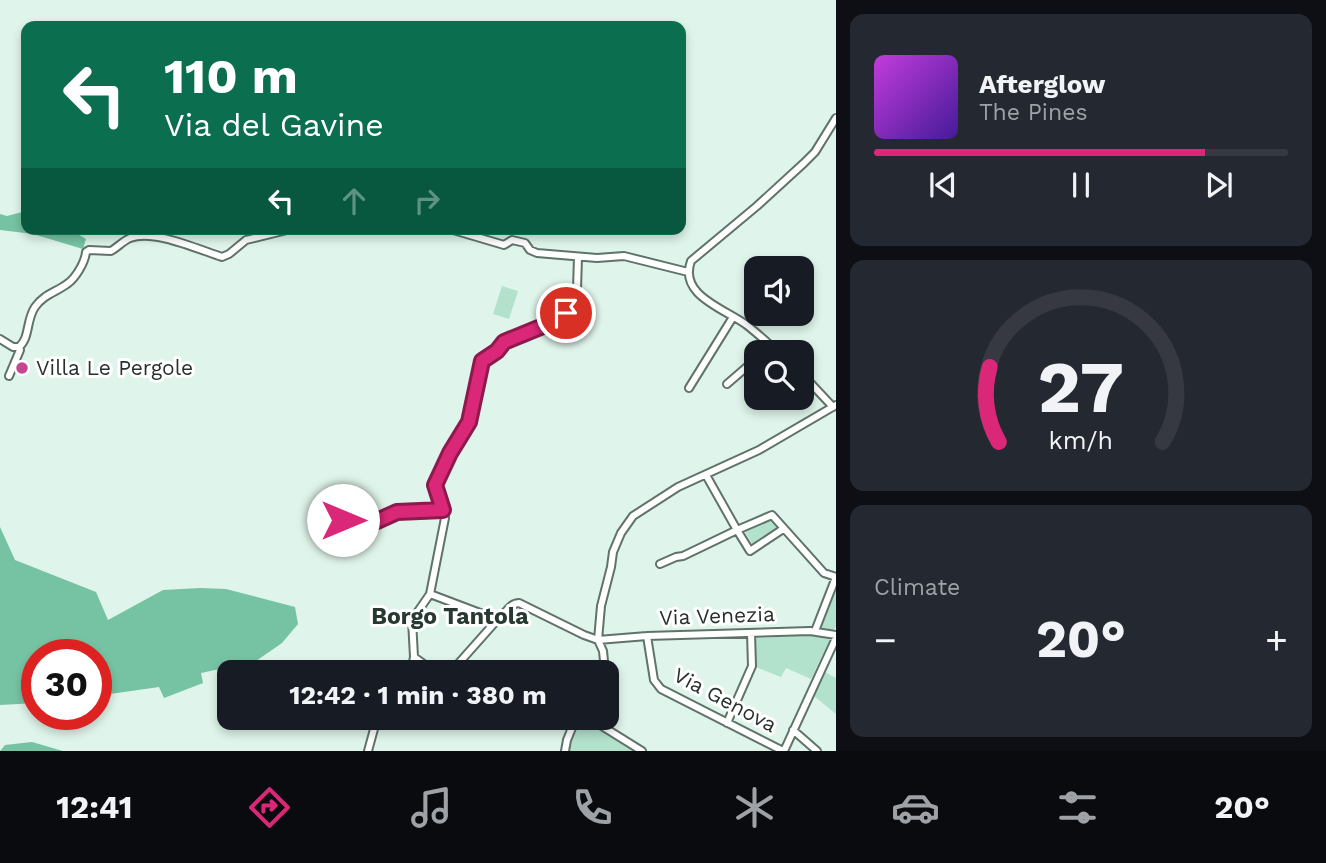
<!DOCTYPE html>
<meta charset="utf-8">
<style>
:root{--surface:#171b24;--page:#242831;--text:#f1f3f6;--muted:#9ea1a6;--line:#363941;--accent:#db2777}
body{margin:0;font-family:"Work Sans",sans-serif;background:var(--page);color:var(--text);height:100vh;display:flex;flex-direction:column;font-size:26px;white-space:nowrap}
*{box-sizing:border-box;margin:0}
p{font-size:23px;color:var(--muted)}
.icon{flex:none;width:38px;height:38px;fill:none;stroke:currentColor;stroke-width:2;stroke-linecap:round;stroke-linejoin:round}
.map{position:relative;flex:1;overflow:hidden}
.side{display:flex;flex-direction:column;gap:14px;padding:14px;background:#0d0f14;width:490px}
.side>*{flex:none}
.banner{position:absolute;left:21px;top:21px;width:665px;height:214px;border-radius:14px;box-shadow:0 4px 10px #0003;background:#0b6e4f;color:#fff;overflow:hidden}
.controls{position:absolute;left:744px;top:256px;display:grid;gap:14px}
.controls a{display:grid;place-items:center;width:70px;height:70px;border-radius:14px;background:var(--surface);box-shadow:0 4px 10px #0003;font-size:35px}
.speed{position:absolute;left:21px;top:639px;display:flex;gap:14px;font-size:35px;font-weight:700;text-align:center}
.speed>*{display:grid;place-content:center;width:91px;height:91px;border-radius:50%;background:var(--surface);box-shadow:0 4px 10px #0003;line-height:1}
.speed .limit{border:10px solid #d22;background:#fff;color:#111}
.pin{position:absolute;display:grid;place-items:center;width:60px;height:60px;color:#fff;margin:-30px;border:4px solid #fff;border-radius:50%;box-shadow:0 2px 7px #0007}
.me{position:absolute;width:77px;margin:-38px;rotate:90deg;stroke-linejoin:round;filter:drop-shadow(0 0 5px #0008)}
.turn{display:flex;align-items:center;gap:24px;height:147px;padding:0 28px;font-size:32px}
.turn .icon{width:91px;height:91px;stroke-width:2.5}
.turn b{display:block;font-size:49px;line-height:60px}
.lanes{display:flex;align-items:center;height:66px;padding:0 28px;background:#0003;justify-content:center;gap:35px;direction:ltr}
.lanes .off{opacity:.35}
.big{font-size:52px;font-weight:700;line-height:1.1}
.side .card{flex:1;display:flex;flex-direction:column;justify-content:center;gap:10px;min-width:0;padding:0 24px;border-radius:14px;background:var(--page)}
.side .dial{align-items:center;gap:0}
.dial svg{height:182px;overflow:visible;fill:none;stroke:var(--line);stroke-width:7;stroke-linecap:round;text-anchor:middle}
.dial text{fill:var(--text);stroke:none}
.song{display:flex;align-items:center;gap:21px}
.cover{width:84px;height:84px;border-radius:10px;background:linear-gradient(135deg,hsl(290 70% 55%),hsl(260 70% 35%))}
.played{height:7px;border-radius:4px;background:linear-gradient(90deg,var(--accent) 80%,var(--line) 80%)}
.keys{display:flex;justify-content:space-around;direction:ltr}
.heat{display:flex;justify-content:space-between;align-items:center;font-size:38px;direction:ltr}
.trip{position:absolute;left:217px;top:660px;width:402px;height:70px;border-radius:14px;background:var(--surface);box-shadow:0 4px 10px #0003;font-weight:700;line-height:70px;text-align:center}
.dock{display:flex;height:112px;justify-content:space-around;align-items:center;background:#090b0e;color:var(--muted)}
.dock .icon{width:49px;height:49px}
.dock .active{color:var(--accent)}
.dock b{font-size:32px;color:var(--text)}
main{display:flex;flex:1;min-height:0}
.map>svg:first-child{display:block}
</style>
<main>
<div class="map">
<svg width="836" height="751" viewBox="0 0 836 751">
<rect width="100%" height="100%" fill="#dff4ea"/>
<!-- green -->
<path fill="#b2e1cc" d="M502,286l16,5 -9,28 -16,-5z
M772,517l5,7v3l-24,18 -10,-17z
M836,588v39l-3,4 -12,-2v-2z
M812,635l18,4 -19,40 -25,-11 -5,9 -25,-10 -1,-29z
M825,672l11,6v36l-22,-18z
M581,721h6l48,30h-65c-1,-9 4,-24 11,-30z"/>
<!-- forest -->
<path fill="#76c3a3" d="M26,211v18h43l17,10 -3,10 -50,-15 -33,-4v-16l7,2z
M0,527l15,33 81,32 12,28 55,-30 37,-2 26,1 69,18 3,17 -16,19 -26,18 -55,12 2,10 -39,15 -5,-11 -63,9v-42h-59v49l-37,2z
M32,742l31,9h-63l5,-6z"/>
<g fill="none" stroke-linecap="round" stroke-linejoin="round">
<!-- street casing -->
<g stroke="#60736a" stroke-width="10">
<path id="street" d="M450,229l54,16 8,-5 13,3 5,7 7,3 60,5 27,-2 64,16
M0,339l13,8h6
M19,347c11,-9 7,-27 16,-40 8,-12 21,-15 32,-23 9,-6 18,-22 19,-32l3,-2 22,1c7,-4 12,-10 19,-13 24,-9 67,11 92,19l7,-3 17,-14 45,-11
M778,352c-10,-9 -20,-18 -30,-26 -22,-17 -70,-30 -57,-65l66,-55 47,-43 11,-11 21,-34
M802,374l31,33
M9,376l11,-26 -1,-3
M727,384l29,-25
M689,388l44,-71
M343,520l17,2 17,-1 20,-9 46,-2
M783,529l-33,22 -13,-21 35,-15 52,58 12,4
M660,564l16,-7 7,-1 54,-26 -31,-55
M430,594l66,25c9,-2 12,-16 23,-16l65,32 14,5 49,-4 163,-5 26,4
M815,631l21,-54
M647,636l7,44 7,9 122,62
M414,657l21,15
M411,672l3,-15 -2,-37 18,-26 15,-76 -10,-33 15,-32 19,-31 13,-61 15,-10 7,-8 44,-19 18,-11 4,-5 7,-19 1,-32
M447,672l11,-8 40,-45
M600,672l4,-11 -1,-10 -5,-11 3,-34 10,-39 2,-15 8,-19 12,-17 45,-29 81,-37 77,-45
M589,718l53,33
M727,723l25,-57 -1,-33
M793,730l24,21
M368,751l9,-33
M565,751l2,-11 9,-22
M784,751l52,-113"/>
</g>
<!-- street -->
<use href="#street" stroke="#fff" stroke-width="6"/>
</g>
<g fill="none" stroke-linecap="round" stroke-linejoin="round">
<!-- route casing -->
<g stroke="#8e194d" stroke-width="18">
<path id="route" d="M343,520l17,2 17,-1 20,-9 46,-2 -8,-25 15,-32 19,-31 13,-61 15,-10 7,-9 44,-18 18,-11"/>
</g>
<!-- route -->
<use href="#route" stroke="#db2777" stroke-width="12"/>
</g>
<!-- markers -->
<circle fill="#c54591" stroke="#fff" stroke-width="2.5" cx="22" cy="368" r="7"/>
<g text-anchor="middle" stroke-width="6" stroke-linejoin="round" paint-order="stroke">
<!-- poi labels -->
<g font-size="21" fill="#28302d" stroke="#fff" text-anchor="start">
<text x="36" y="375">Villa Le Pergole</text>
</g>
<!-- street labels -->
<g font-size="21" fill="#28302d" stroke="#fff">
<text transform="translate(717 616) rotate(-2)" y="7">Via Venezia</text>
<text transform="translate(725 700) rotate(28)" y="7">Via Genova</text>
</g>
<!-- neighbourhood labels -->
<g font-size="23" font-weight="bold" fill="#283932" stroke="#fff">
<text x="450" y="624">Borgo Tantola</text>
</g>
</g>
</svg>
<div class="controls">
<a><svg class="icon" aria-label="sound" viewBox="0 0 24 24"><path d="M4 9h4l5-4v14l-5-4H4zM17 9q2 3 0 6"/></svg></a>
<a><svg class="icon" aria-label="search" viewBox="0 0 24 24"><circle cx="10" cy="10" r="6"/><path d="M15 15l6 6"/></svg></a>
</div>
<div class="speed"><div class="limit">30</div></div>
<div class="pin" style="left:566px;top:313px;background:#d93025"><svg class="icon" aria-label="arrive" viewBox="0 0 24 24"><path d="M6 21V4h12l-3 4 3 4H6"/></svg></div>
<svg class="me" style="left:343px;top:520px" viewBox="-20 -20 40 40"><circle r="19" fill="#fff"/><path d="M0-13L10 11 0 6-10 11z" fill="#db2777"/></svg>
<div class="trip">12:42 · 1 min · 380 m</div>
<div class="banner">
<div class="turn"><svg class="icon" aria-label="left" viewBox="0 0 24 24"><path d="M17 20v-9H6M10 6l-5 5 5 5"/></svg><div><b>110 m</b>Via del Gavine</div></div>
<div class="lanes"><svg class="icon" aria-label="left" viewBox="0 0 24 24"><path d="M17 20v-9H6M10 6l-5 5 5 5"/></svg><svg class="icon off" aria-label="ahead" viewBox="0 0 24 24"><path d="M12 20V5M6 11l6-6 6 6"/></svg><svg class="icon off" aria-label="right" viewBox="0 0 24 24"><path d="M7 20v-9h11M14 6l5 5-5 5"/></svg></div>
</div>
</div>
<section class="side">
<div class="card">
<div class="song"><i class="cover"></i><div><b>Afterglow</b><p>The Pines</p></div></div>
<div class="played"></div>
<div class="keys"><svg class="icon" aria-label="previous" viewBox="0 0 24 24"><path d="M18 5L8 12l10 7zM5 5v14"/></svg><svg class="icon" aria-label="pause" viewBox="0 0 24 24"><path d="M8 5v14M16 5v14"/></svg><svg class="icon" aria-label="next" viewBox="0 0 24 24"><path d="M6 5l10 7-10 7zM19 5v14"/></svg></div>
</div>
<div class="card dial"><svg viewBox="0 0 100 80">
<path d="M14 69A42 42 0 1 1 86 69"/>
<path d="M14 69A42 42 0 0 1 10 36" stroke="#db2777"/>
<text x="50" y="56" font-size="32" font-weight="700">27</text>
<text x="50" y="72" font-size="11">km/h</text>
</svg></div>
<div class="card"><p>Climate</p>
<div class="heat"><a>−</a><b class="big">20°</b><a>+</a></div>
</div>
</section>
</main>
<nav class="dock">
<b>12:41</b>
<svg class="icon active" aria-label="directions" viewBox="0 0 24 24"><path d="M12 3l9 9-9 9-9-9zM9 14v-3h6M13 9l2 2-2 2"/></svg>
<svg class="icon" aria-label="music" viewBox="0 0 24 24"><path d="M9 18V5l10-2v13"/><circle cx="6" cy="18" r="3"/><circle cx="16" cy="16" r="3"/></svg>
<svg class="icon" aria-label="phone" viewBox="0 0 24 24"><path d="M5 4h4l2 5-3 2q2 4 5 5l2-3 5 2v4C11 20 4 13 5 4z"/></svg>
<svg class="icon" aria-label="climate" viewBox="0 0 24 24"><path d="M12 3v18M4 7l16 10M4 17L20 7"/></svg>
<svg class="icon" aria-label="car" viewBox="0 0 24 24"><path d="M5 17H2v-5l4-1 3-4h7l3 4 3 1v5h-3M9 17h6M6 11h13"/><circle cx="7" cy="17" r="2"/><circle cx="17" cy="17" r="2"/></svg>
<svg class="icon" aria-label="filters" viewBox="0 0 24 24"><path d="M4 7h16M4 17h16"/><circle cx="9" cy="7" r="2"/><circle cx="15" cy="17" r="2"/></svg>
<b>20°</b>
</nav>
